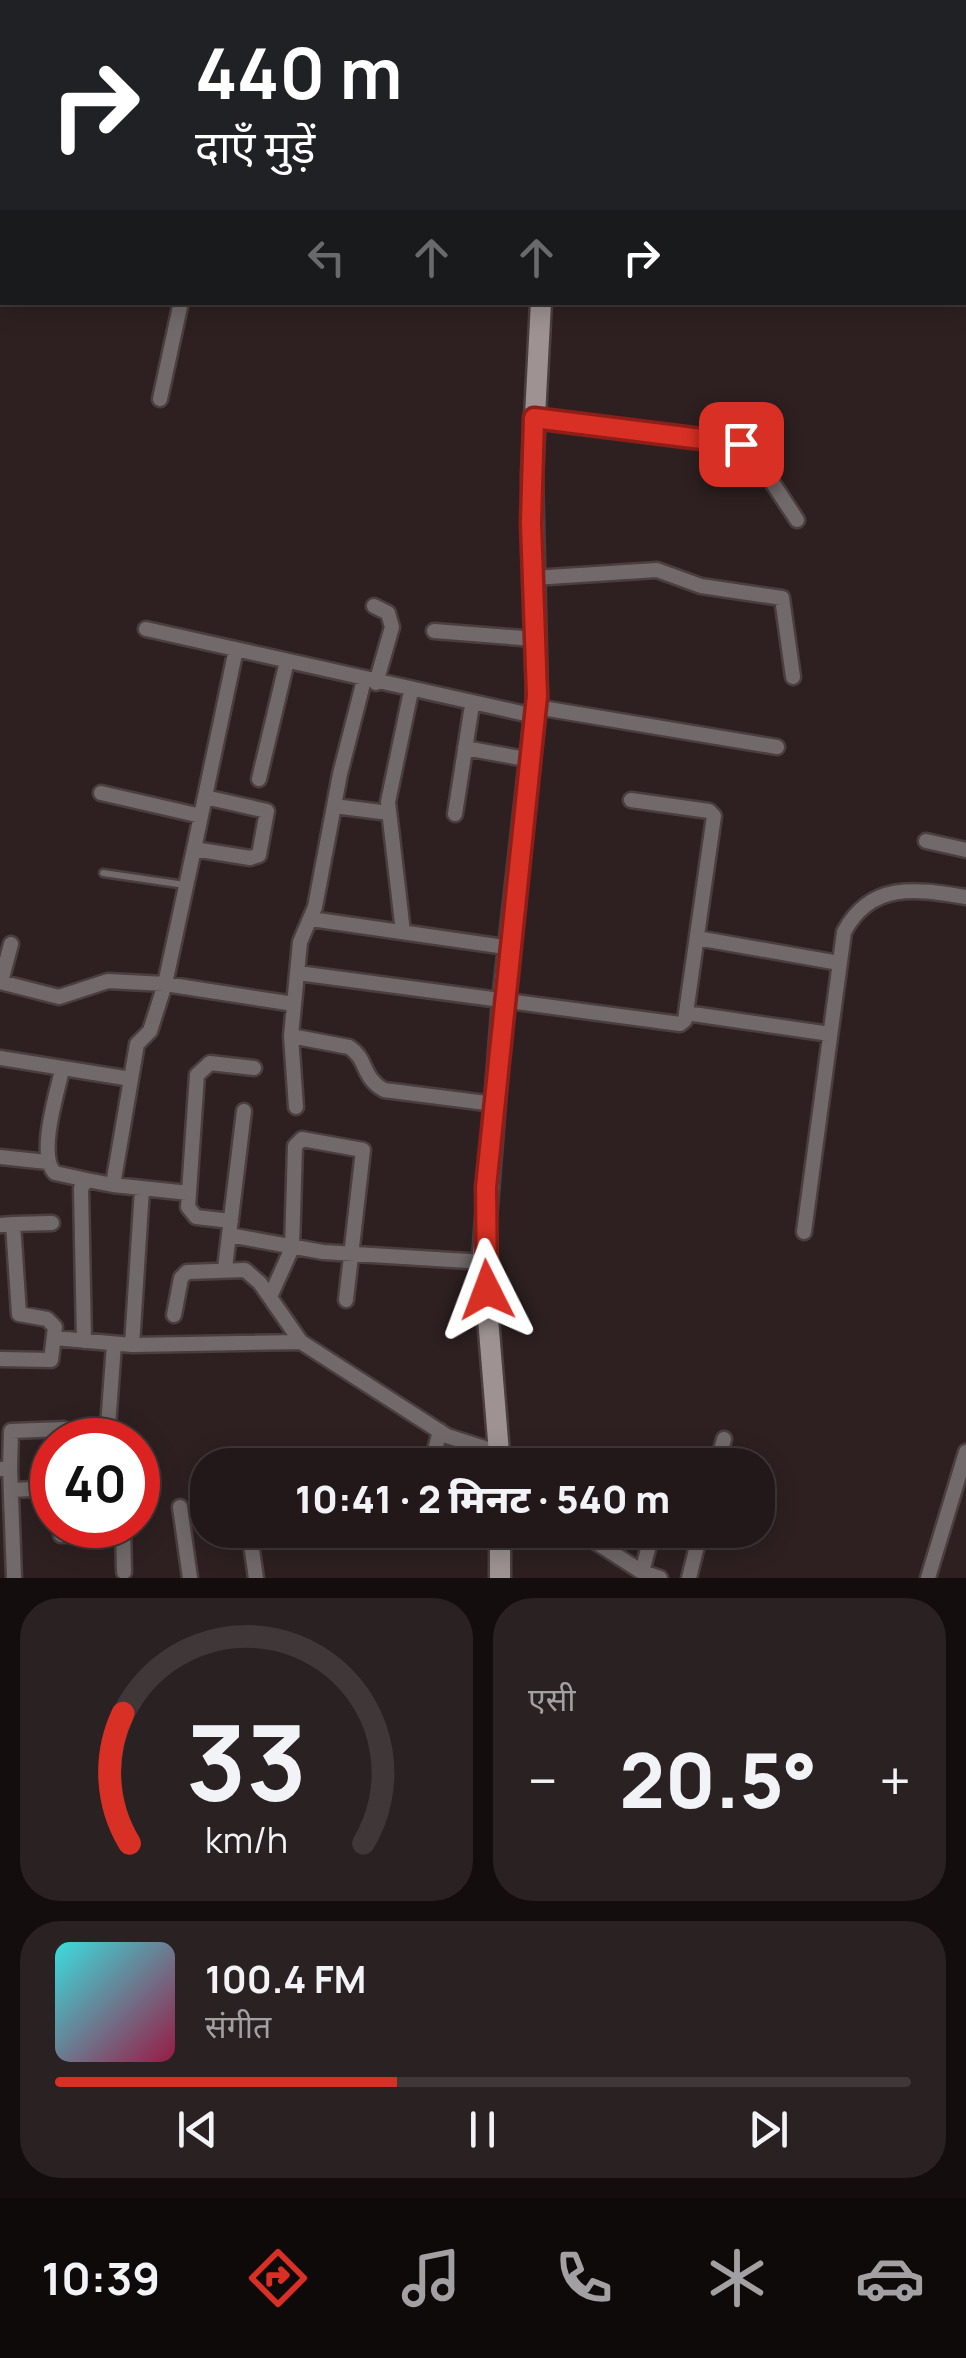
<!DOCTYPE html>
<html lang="hi">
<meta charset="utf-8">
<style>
:root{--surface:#221819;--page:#2a2122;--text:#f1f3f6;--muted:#a2a0a2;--line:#3f3738;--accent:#d93025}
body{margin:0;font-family:Manrope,"Noto Sans Devanagari",sans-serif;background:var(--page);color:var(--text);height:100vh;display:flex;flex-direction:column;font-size:38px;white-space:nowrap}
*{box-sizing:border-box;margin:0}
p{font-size:32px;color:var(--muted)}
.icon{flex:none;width:55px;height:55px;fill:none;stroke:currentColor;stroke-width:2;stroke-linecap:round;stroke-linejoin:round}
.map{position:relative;height:1578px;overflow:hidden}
.details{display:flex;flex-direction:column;gap:20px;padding:20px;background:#130d0e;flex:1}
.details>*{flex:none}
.hud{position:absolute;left:0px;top:0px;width:968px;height:305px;box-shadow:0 5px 25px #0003,0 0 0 2px var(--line);background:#202124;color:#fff;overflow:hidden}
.speed{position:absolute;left:30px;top:1418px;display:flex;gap:20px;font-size:50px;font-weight:700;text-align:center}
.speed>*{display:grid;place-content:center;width:130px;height:130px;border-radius:50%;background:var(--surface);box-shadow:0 5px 25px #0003,0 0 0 2px var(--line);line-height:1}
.speed .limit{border:15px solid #d22;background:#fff;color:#111}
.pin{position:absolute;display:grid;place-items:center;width:85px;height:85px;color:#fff;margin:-42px;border-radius:20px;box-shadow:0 5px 15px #0006}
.me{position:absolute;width:110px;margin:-55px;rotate:357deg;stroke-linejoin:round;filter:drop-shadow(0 0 8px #0008)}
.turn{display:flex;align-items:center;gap:35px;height:210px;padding:0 30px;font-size:45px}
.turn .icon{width:130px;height:130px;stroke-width:2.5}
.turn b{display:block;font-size:70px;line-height:85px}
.lanes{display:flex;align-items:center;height:95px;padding:0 30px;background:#0003;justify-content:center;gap:50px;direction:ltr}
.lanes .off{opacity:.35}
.big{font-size:75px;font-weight:800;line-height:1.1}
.details .tile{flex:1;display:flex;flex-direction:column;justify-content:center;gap:15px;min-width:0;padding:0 35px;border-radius:40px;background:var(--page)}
.details .dial{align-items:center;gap:0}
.dial svg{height:260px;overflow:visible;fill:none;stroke:var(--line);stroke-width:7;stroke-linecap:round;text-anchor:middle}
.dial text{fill:var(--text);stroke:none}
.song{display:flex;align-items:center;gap:30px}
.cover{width:120px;height:120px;border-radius:15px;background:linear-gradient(135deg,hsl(180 70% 55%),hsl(340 70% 35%))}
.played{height:10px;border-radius:5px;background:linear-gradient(90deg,var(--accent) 40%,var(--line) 40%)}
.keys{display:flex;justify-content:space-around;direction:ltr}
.heat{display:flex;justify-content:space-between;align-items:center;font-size:55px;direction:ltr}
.details .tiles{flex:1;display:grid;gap:20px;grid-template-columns:1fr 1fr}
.tile:last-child{grid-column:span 2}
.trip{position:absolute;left:190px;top:1448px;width:585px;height:100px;border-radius:40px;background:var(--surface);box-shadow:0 5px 25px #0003,0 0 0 2px var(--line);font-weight:800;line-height:100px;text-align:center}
.tab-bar{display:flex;height:160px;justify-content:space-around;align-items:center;background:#0e0a0a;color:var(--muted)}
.tab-bar .icon{width:70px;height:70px}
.tab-bar .selected{color:var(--accent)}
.tab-bar b{font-size:45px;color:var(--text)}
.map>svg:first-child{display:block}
</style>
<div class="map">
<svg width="966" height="1578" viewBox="0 0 966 1578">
<rect width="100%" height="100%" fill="#2e2021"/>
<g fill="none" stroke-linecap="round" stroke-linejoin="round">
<!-- lane casing -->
<g stroke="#4b3e3f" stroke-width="11">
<path id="lane" d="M103,873l82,12"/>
</g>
<!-- street casing -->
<g stroke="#4b3e3f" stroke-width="19">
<path id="street" d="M233,0l1,2
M150,2h9
M0,77l2,-2
M965,193h1
M160,399l21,-97
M534,419l207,25 12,9 44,67
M533,578l124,-8 44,16 81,12 11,79
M374,606l14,7 4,14 -16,56
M146,629l389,87
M434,631l101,8
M536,707l241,40
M465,748l66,12
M259,779l28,-118
M101,793l100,23
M334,806l55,7
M455,814l16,-103
M926,841l40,9
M194,849l42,-200
M311,919l201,29
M403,932l-15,-130 23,-111
M697,938l142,25
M298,973l382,51 5,-4 29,-204 -5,-5 -78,-11
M0,982l59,15 49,-16 57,3 129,20
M1,982l10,-38
M686,1013l144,21
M291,1036l58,11c19,12 12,30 35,43l110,14
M0,1058l131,21 -18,106 -26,-5 -6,8 3,153
M62,1070c-5,23 -25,86 -7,103l32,7
M131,1079l6,-35 13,-13 15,-47 29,-135 56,9 9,-3 8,-44 -62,-14
M296,1107l-5,-71 9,-94 15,-35 25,-133 24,-94
M0,1157l47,5
M113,1185l76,8
M231,1221l-35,-4 -8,-10 9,-132 13,-12 44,5
M13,1224l39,-1
M0,1225l13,-1 6,90 28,5 8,8 -4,33 -51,-1
M804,1232l40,-300c27,-51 73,-43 122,-35
M229,1235l94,17 161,10
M225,1268l19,-157
M270,1297l22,-49 3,-102 7,-7 61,11 -17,150
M174,1315l7,-37 6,-6 58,-2 15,13 41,59 146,94 53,17
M55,1338l77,7 169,-3
M132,1345l10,-156
M107,1440l7,-96
M431,1465l9,-34
M671,1465l1,-4
M717,1465l7,-26
M10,1468l1,-37 53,-2
M0,1469l10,-1 4,110
M13,1490l39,-2
M180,1507l10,71
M123,1526l1,46
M249,1530l7,48
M418,1530h1
M577,1530l65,42 18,6
M61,1535l62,-2
M642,1572l11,-42
M689,1578l12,-48
M928,1578l38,-126"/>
</g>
<!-- secondary casing -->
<g stroke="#4b3e3f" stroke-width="25">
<path id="secondary" d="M558,2l1,-2
M500,1465l-17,-208 20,-257 34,-303 -5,-224 9,-171
M500,1530v48"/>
</g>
<!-- lane -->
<use href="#lane" stroke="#726a6a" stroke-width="6"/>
<!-- street -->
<use href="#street" stroke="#726a6a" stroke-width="14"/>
<!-- secondary -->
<use href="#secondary" stroke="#9e9292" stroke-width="20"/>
</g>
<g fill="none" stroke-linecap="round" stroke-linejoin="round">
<!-- route casing -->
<g stroke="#8d1f18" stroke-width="25">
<path id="route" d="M487,1290l-1,-103 51,-491 -6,-173 3,-105 207,26"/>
</g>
<!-- route -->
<use href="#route" stroke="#d93025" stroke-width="18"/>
</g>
</svg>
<div class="speed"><div class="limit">40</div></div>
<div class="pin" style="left:741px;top:444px;background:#d93025"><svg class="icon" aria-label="arrive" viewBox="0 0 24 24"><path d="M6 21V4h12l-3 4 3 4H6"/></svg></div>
<svg class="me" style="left:487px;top:1290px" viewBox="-20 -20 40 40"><path d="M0-17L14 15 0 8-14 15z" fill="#d93025" stroke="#fff" stroke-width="4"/></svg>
<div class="trip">10:41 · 2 मिनट · 540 m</div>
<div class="hud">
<div class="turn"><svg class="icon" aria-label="right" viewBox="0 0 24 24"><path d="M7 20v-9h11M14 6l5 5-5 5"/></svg><div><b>440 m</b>दाएँ मुड़ें</div></div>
<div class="lanes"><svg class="icon off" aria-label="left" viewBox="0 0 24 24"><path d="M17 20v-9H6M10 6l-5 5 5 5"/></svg><svg class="icon off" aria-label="ahead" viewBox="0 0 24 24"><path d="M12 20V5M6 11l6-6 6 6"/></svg><svg class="icon off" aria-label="ahead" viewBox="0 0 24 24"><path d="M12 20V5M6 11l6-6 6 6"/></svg><svg class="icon" aria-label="right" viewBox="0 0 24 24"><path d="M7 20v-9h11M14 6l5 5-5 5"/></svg></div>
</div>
</div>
<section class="details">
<div class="tiles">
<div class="tile dial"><svg viewBox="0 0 100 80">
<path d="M14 69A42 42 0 1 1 86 69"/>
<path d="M14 69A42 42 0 0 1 12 29" stroke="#d93025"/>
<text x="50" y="56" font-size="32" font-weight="700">33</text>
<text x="50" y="72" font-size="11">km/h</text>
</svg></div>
<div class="tile"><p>एसी</p>
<div class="heat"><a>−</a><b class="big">20.5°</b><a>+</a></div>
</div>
<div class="tile">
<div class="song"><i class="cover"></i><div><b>100.4 FM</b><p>संगीत</p></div></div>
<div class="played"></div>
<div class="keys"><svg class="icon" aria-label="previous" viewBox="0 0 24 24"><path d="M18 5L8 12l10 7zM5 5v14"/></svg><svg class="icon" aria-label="pause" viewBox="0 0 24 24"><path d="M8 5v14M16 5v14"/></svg><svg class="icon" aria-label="next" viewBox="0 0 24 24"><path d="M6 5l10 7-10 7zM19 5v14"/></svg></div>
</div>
</div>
</section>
<nav class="tab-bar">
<b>10:39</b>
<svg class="icon selected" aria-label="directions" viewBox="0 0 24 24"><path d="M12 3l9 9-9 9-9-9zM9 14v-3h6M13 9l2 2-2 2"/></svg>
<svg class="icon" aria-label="music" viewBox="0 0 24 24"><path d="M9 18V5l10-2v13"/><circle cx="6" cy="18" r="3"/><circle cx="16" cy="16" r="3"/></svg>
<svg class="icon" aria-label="phone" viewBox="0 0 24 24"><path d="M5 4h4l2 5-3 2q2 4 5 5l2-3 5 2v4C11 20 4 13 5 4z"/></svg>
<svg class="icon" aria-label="climate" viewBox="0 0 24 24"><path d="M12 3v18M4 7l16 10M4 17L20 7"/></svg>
<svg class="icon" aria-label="car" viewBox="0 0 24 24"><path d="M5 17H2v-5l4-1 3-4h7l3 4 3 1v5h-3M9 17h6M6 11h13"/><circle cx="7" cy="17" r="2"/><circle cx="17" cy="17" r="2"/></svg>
</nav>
